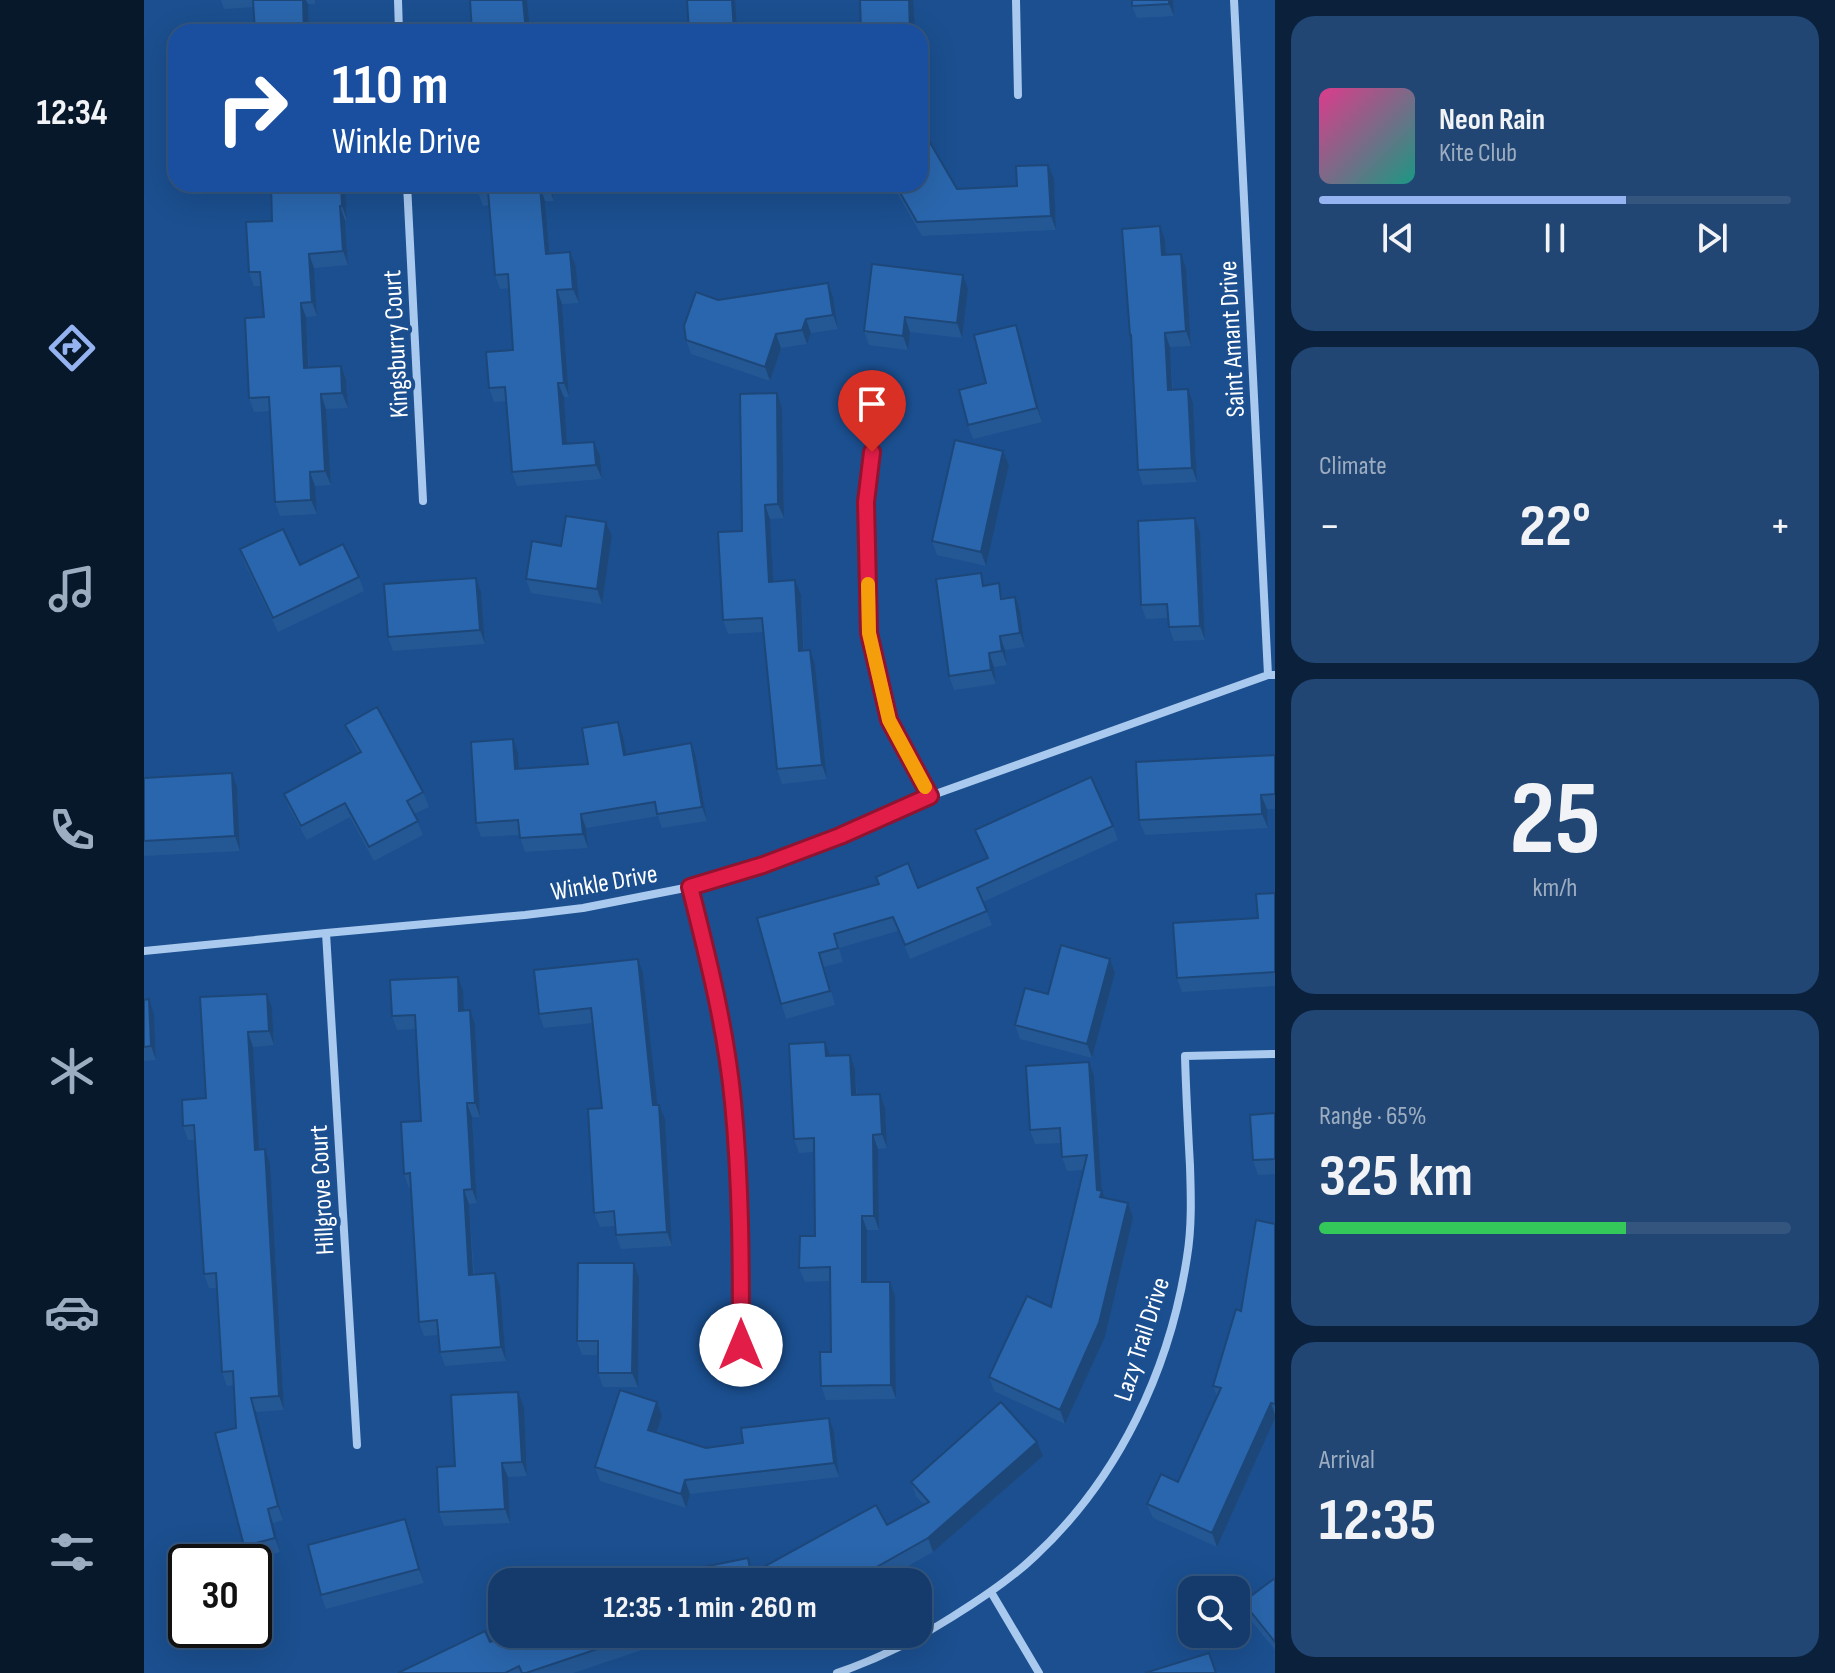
<!DOCTYPE html>
<meta charset="utf-8">
<style>
:root{--surface:#143b6b;--page:#214673;--text:#f1f3f6;--muted:#9dadc1;--line:#33557e;--accent:#95b2f1}
body{margin:0;font-family:"Sofia Sans Condensed",sans-serif;background:var(--page);color:var(--text);height:100vh;display:flex;flex-direction:column;font-size:30px;white-space:nowrap}
*{box-sizing:border-box;margin:0}
p{font-size:26px;color:var(--muted)}
.icon{flex:none;width:44px;height:44px;fill:none;stroke:currentColor;stroke-width:2;stroke-linecap:round;stroke-linejoin:round}
.map{position:relative;flex:1;overflow:hidden}
.details{display:flex;flex-direction:column;gap:16px;padding:16px;background:#0b203b;width:560px}
.details>*{flex:none}
.banner{position:absolute;left:24px;top:24px;width:760px;height:168px;border-radius:24px;box-shadow:0 8px 32px #0002,0 0 0 2px var(--line);background:#1a4fa0;color:#fff;overflow:hidden}
.tools{position:absolute;left:1034px;top:1576px;display:grid;gap:16px}
.tools a{display:grid;place-items:center;width:72px;height:72px;border-radius:16px;background:var(--surface);box-shadow:0 8px 32px #0002,0 0 0 2px var(--line);font-size:40px}
.speed{position:absolute;left:24px;top:1544px;display:flex;gap:16px;font-size:40px;font-weight:700;text-align:center}
.speed>*{display:grid;place-content:center;width:104px;height:104px;border-radius:50%;background:var(--surface);box-shadow:0 8px 32px #0002,0 0 0 2px var(--line);line-height:1}
.speed .limit{border:4px solid #111;border-radius:12px;background:#fff;color:#111}
.pin{position:absolute;display:grid;place-items:center;width:68px;height:68px;color:#fff;margin:-82px -34px;border-radius:50% 50% 50% 0;rotate:-45deg;box-shadow:0 0 8px #0007}
.pin .icon{rotate:45deg}
.me{position:absolute;width:88px;margin:-44px;rotate:0deg;stroke-linejoin:round;filter:drop-shadow(0 0 6px #0008)}
.turn{display:flex;align-items:center;gap:28px;height:168px;padding:0 32px;font-size:36px}
.turn .icon{width:104px;height:104px;stroke-width:2.5}
.turn b{display:block;font-size:56px;line-height:68px}
.big{font-size:60px;font-weight:700;line-height:1.1}
.details .tile{flex:1;display:flex;flex-direction:column;justify-content:center;gap:12px;min-width:0;padding:0 28px;border-radius:24px;background:var(--page)}
.details .dial{align-items:center;gap:0}
.dial b{font-size:104px;line-height:1}
.song{display:flex;align-items:center;gap:24px}
.cover{width:96px;height:96px;border-radius:12px;background:linear-gradient(135deg,hsl(330 70% 55%),hsl(170 70% 35%))}
.played{height:8px;border-radius:4px;background:linear-gradient(90deg,var(--accent) 65%,var(--line) 65%)}
.keys{display:flex;justify-content:space-around;direction:ltr}
.heat{display:flex;justify-content:space-between;align-items:center;font-size:44px;direction:ltr}
.charge{height:12px;border-radius:6px;background:linear-gradient(90deg,#34c759 65%,var(--line) 0)}
.trip{position:absolute;left:344px;top:1568px;width:444px;height:80px;border-radius:24px;background:var(--surface);box-shadow:0 8px 32px #0002,0 0 0 2px var(--line);font-weight:700;line-height:80px;text-align:center}
main{display:flex;flex:1;min-height:0}
.dock{display:flex;flex-direction:column;width:144px;justify-content:space-around;align-items:center;background:#08182b;color:var(--muted)}
.dock .icon{width:56px;height:56px}
.dock .current{color:var(--accent)}
.dock b{font-size:36px;color:var(--text)}
.map>svg:first-child{display:block}
</style>
<main>
<nav class="dock">
<b>12:34</b>
<svg class="icon current" aria-label="directions" viewBox="0 0 24 24"><path d="M12 3l9 9-9 9-9-9zM9 14v-3h6M13 9l2 2-2 2"/></svg>
<svg class="icon" aria-label="music" viewBox="0 0 24 24"><path d="M9 18V5l10-2v13"/><circle cx="6" cy="18" r="3"/><circle cx="16" cy="16" r="3"/></svg>
<svg class="icon" aria-label="phone" viewBox="0 0 24 24"><path d="M5 4h4l2 5-3 2q2 4 5 5l2-3 5 2v4C11 20 4 13 5 4z"/></svg>
<svg class="icon" aria-label="climate" viewBox="0 0 24 24"><path d="M12 3v18M4 7l16 10M4 17L20 7"/></svg>
<svg class="icon" aria-label="car" viewBox="0 0 24 24"><path d="M5 17H2v-5l4-1 3-4h7l3 4 3 1v5h-3M9 17h6M6 11h13"/><circle cx="7" cy="17" r="2"/><circle cx="17" cy="17" r="2"/></svg>
<svg class="icon" aria-label="filters" viewBox="0 0 24 24"><path d="M4 7h16M4 17h16"/><circle cx="9" cy="7" r="2"/><circle cx="15" cy="17" r="2"/></svg>
</nav>
<div class="map">
<svg width="1131" height="1673" viewBox="0 0 1131 1673">
<rect width="100%" height="100%" fill="#1b4f8f"/>
<g fill="none" stroke-linecap="round" stroke-linejoin="round">
<!-- minor -->
<path stroke="#a9c9ee" stroke-width="8" d="M254,0l1,32
M872,0l2,95
M1090,0l34,675
M263,184l16,317
M731,428l-9,74 3,131 20,87 41,76
M546,887c18,71 36,142 43,215 8,81 8,162 8,243
M182,933l31,512
M0,951l182,-18 199,-18 58,-7 107,-21 73,-22 77,-29 90,-40 338,-121h7
M847,1592l48,81
M693,1673c41,-14 79,-33 115,-56 29,-18 58,-37 83,-61 84,-78 135,-187 152,-299 5,-30 4,-61 3,-91 -2,-37 -4,-73 -5,-110l90,-2"/>
</g>
<!-- wall -->
<path fill="#245895" d="M77,0h94v4h-7l1,28h-54l-1,-25 -30,2z
M988,0h41l1,16 -37,2 -5,-12z
M910,179l2,51 -134,6 -30,-52h28l37,5 60,-3z
M103,184h98l2,36h-2l3,45 -34,3 3,48 -11,1 3,51 37,12 2,28 -22,1 5,76 -16,1 2,28 -37,2 -5,-14 -5,-91 -16,1 -5,-14 15,-81 -2,-31h-8l-5,-14 23,-51 -1,-28 -20,1z
M408,184l2,17h-9l5,53 20,-2 6,14 3,37 -17,1 7,93h-5l3,47 33,12 2,23 -85,7 -5,-14 -6,-71 -12,1 -5,-14 24,-38 -4,-62 -9,1 -5,-14 -6,-70 -6,1 -5,-14z
M1021,240l1,15 20,13 5,78 -21,1 3,43 20,13 4,79 -54,3 -5,-15 -7,-130 -1,-5z
M819,275l5,14 -6,49 -52,-6 -2,18 -39,-5 -5,-14z
M689,297l5,32 -27,4 -4,11 -26,4 -11,33 -79,-27 -5,-14 32,-40z
M872,325l5,14 21,83 -69,17 -5,-14 18,-42z
M633,393l5,15 2,110 -14,1 3,63 28,13 3,56 11,13 12,115 -45,5 -5,-15 -14,-137 -35,2 -5,-14 19,-89z
M859,451l6,14 -23,101 -49,-11 -5,-14z
M1051,518l5,14 5,108 -31,1 -5,-14 -1,-9 -22,1 -5,-14z
M462,522l6,14 -10,68 -71,-11 -5,-14 35,-33z
M96,549l60,16 59,12 5,14 -86,41 -33,-68z
M842,585l18,13 11,-1 5,14 5,36 -20,3 2,15 -13,2 2,17 -42,6 -5,-14z
M337,592l4,52 -92,7 -5,-14z
M474,722l5,14 3,19 70,2 11,64 -45,7 -4,-12 -72,12 2,20 -63,4 -6,-17 -38,2 -5,-14 42,-70 1,16 69,-5z
M201,725l78,67 6,15 -15,7 9,21 -49,26 -24,-44 -43,23 -18,-32 -5,-14 75,-40 -8,-15z
M1131,755v54h-8l1,19 -123,7 -6,-15z
M0,778l93,9 3,64 -96,5z
M969,826l5,14 -135,62 9,23 -82,34 -12,-28 -59,17 4,14 -19,5 11,38 -49,14 -29,-101 161,-30 69,-29 -12,-29z
M1131,893v93l-93,6 -5,-14 81,-60z
M966,959l5,14 -23,85 -72,-19 -5,-14 33,-31z
M499,973l14,132 8,14 7,127 -51,3 -5,-14 -1,-9 -15,1 -6,-14 8,-105 -9,-85 -49,5 -5,-14z
M319,991l1,20 6,-1 5,14 5,93h-8l5,86 -8,1 5,70 26,13 6,74 -61,5 -5,-14 -1,-17 -15,1 -5,-14 -8,-134h-2l-5,-14 17,-53 -5,-92 -19,1 -5,-14z
M56,997l72,11 2,37 -21,2 6,102h6l5,14 14,247 -28,2 27,108 -10,3 7,29 -31,8 -5,-14 -11,-161 -6,1 -5,-14 -5,-84h-8l-5,-14 -9,-134h-7l-5,-14 23,-28z
M0,1000l10,14 2,46 -12,1z
M706,1055l5,14 2,26 23,-1 5,14 2,40 -9,1 1,81h-12v52h23l5,14 1,103 -70,1 -5,-14 10,-34 -1,-71 -25,1 -6,-14 16,-32 -1,-84 -15,1 -5,-14 36,-83z
M950,1076l8,115 2,7 29,20 -28,119 -40,87 -71,-33 -5,-14 62,-70 32,-137 -16,1 -5,-14 -1,-14 -26,1 -5,-14z
M1131,1113v61l-17,1 -5,-15z
M1131,1224v194l-58,129 -64,-29 -6,-14 31,-22 39,-86 -4,-10z
M490,1263l5,14 -1,110h-35l-5,-14v-18h-16l-5,-14z
M374,1392l6,15 3,69 -19,1 2,46 -66,3 -5,-14 16,-46z
M518,1416l-5,17 49,15 128,-16 5,45 -149,17 -4,14 -86,-27 -5,-14z
M899,1456l-110,96 -53,30h-251l124,-9 134,-48 37,-21 -8,-8 -5,-14z
M266,1533l14,50 -98,26 -5,-14z
M1131,1578v72l-27,-33 -5,-15z
M369,1634h224l-75,15 -2,-5 -87,29h-175z"/>
<!-- shaded-wall -->
<path fill="#1d4779" d="M159,0h3l2,4 1,28h-5z
M379,0h4l3,32h-4z
M588,0h3l2,32h-3z
M765,0h4l2,32h-5z
M1025,0h4l1,16 -5,-12z
M904,165l6,14 2,51 -5,-14z
M197,184h4l2,36 -5,-14z
M404,184h4l2,17 -6,-15z
M396,187l5,14 6,67 -5,-14z
M196,206l5,14 3,45 -5,-14z
M1016,226l5,14 2,29 -5,-14z
M426,252l6,14 3,37 -6,-14z
M165,254l5,14 3,48 -5,-14z
M1037,254l5,14 5,78 -5,-15z
M819,275l5,14 -6,49 -5,-15z
M684,283l5,14 5,32 -5,-14z
M413,290l5,14 7,93 -5,-14z
M157,303l5,14 3,65 -5,-14z
M761,317l5,15 -2,18 -5,-14z
M662,319l5,14 -4,11 -5,-14z
M872,325l5,14 21,83 -5,-14z
M1021,333l5,14 3,57 -5,-14z
M632,334l5,14 -11,33 -5,-14z
M197,366l5,14 2,28 -6,-15z
M414,383l6,14 4,61 -5,-14z
M1044,389l5,14 4,79 -5,-14z
M633,393l5,15 2,110 -6,-14z
M177,394l5,15 5,76 -6,-14z
M450,442l6,14 2,23 -6,-14z
M859,451l6,14 -23,101 -5,-14z
M166,472l5,14 2,28 -6,-14z
M621,505l5,14 4,77 -5,-14z
M1051,518l5,14 5,108 -5,-14z
M462,522l6,14 -10,68 -5,-15z
M332,578l5,14 4,52 -5,-14z
M651,580l6,15 3,70 -5,-14z
M871,597l5,14 5,36 -5,-14z
M856,636l5,14 2,15 -5,-14z
M666,650l5,14 12,115 -5,-14z
M845,653l5,14 2,17 -5,-14z
M474,722l5,14 6,33 -5,-14z
M369,739l5,14 2,31 -5,-15z
M547,743l5,14 11,64 -5,-14z
M88,773l5,14 3,64 -5,-15z
M1117,795l6,14 1,19 -6,-14z
M437,814l5,14 2,20 -5,-14z
M494,959l5,14 16,146 -6,-14z
M966,959l5,14 -23,85 -5,-14z
M314,977l5,14 2,34 -6,-14z
M123,994l5,14 2,37 -5,-14z
M5,999l5,15 2,46 -5,-14z
M326,1010l5,14 5,93 -5,-14z
M104,1032l5,15 7,117 -5,-14z
M681,1042l5,14h-4z
M706,1055l5,14 2,41 -5,-15z
M945,1062l5,14 8,115 5,14 -2,6 -8,-21z
M736,1094l5,14 2,40 -5,-14z
M323,1103l5,14 5,86 -5,-14z
M515,1105l6,14 7,127 -5,-14z
M729,1135l5,14 1,81 -5,-14z
M121,1149l5,14 14,247 -5,-14z
M320,1190l5,14 5,85 -5,-14z
M984,1203l5,15 -28,119 -40,87 -5,-14z
M718,1216l5,14v66l-5,-14z
M490,1263l5,14 -1,110 -6,-14z
M351,1273l5,14 6,74 -5,-14z
M746,1282l5,14 1,103 -5,-14z
M374,1392l6,15 3,69 -5,-14z
M107,1398l5,14 27,108 -5,-14z
M513,1402l5,14 -9,28 -5,-14z
M1127,1403l4,12v3l-58,129 -5,-14z
M685,1418l5,14 5,45 -5,-14z
M893,1442l6,14 -110,96 -5,-14z
M358,1463l6,14 2,46 -5,-14z
M541,1480l5,14 -4,14 -5,-14z
M124,1509l5,14 7,29 -5,-14z
M261,1519l5,14 14,50 -5,-14z"/>
<!-- building -->
<path fill="#2a66ad" stroke="#1d4779" stroke-width="2" d="M109,0h50l1,32h-49z
M326,0h53l3,32h-54z
M543,0h45l2,32h-45z
M716,0h49l1,32h-49z
M988,0h37v4l-37,2z
M781,134l32,55 60,-3 -1,-20 32,-1 3,51 -134,6 -22,-38h25v-47z
M127,184h70l1,22h-2l3,45 -34,3 3,48 -11,1 3,65 37,-2 1,27 -21,1 4,77 -15,1 1,28 -36,2 -6,-105 -20,1 -4,-80 19,-1 -4,-45h-11l-3,-50 26,-1z
M333,184h71v2l-8,1 6,67 24,-2 3,37 -16,1 7,93h-6l5,61 31,-2 2,23 -84,7 -7,-85 -16,1 -3,-36 27,-2 -5,-76 -13,1 -7,-84 -10,1z
M1016,226l2,29 19,-1 5,77 -21,2 3,57 20,-1 4,79 -54,2 -7,-135h-1l-8,-106z
M728,264l91,11 -6,48 -52,-6 -2,19 -39,-5z
M684,283l5,32 -27,4 -4,11 -26,4 -11,33 -79,-27 -2,-14 12,-34 22,8z
M872,325l21,83 -69,17 -9,-35 27,-7 -12,-48z
M633,393l1,111 -13,1 4,77 26,-2 4,71 11,-1 12,115 -45,4 -15,-151 -39,2 -5,-88 24,-1 -2,-137z
M811,440l48,11 -22,101 -49,-11z
M422,516l40,6 -9,67 -71,-10 6,-38 29,5z
M1051,518l5,108 -31,1 -2,-23 -26,1 -3,-84z
M139,529l17,36 43,-21 16,33 -86,41 -33,-69z
M837,573l2,13 16,-3 2,16 14,-2 5,36 -20,3 2,15 -13,2 2,17 -42,6 -13,-97z
M332,578l4,52 -92,7 -4,-53z
M233,707l46,85 -16,9 11,20 -49,26 -24,-44 -44,23 -17,-32 77,-42 -16,-27z
M474,722l6,33 67,-12 11,64 -45,7 -2,-12 -74,12 2,20 -63,4 -2,-18 -42,3 -5,-81 42,-3 2,30 73,-5 -6,-36z
M1131,755v39l-14,1 1,19 -123,6 -3,-58z
M88,773l3,63 -91,5v-63z
M947,777l22,49 -136,62 10,23 -82,34 -12,-28 -59,17 4,14 -19,5 11,38 -49,13 -24,-86 122,-34 -3,-7 32,-14 10,25 70,-30 -13,-28z
M1131,893v79l-98,6 -4,-55 85,-5 -2,-24z
M917,945l49,14 -23,85 -72,-19 10,-37 23,6z
M494,959l15,146h6l8,127 -51,3 -2,-24 -20,2 -6,-104 14,-1 -11,-100 -52,6 -5,-44z
M314,977l1,34 11,-1 5,93h-8l5,86 -8,1 5,85 26,-2 6,74 -61,5 -3,-32 -18,2 -9,-149 -6,1 -3,-52 20,-1 -6,-106 -23,1 -2,-36z
M123,994l2,37 -21,1 7,118 10,-1 14,247 -28,2 27,108 -10,3 7,29 -31,8 -29,-113 21,-5 -3,-57 -11,1 -6,-99 -12,1 -10,-149 -11,1 -1,-26 24,-2 -6,-101z
M5,999l2,47 -7,1v-47z
M681,1042l1,14 24,-1 2,40 28,-1 2,40 -9,1 1,81h-12v66h28l1,103 -70,1 -1,-34h11l-1,-85 -31,1 1,-32h15l-1,-98 -20,1 -5,-95z
M945,1062l8,128 5,1 -2,6 28,6 -29,120 -39,87 -71,-33 38,-81 24,11 36,-152 -25,2 -2,-29 -30,2 -4,-64z
M1131,1113v46l-22,1 -3,-45z
M1112,1220l19,4v180l-4,-1 -59,130 -65,-29 14,-30 17,8 43,-94 -8,-2 23,-77 5,2z
M434,1263h56l-2,110h-34v-32h-21z
M476,1390l37,12 -9,28 58,18 37,-5 -2,-15 88,-10 5,45 -149,17 -4,14 -86,-27z
M374,1392l4,70 -20,1 3,46 -66,3 -2,-45 18,-1 -4,-71z
M857,1402l36,40 -109,96 -78,44h-17l-4,-8 -15,8h-185l119,-24 3,16 125,-69 11,20 42,-23 -18,-20z
M261,1519l14,50 -98,26 -13,-50z
M1131,1578v64l-32,-40z
M341,1631l5,11 23,-8h129l-116,39h-4l-3,-7 -14,7h-107z
M1065,1653l7,20h-71z"/>
<g fill="none" stroke-linecap="round" stroke-linejoin="round">
<!-- route casing -->
<g stroke="#92132f" stroke-width="20">
<path id="route" d="M597,1345c0,-81 0,-162 -8,-243 -7,-73 -25,-144 -43,-215l73,-22 77,-29 90,-40 -41,-76 -20,-87 -3,-131 6,-50"/>
</g>
<!-- route -->
<use href="#route" stroke="#e11d48" stroke-width="14"/>
<!-- slow -->
<path stroke="#f59e0b" stroke-width="14" d="M724,584l1,49 20,87 36,67"/>
</g>
<g text-anchor="middle" stroke-width="8" stroke-linejoin="round" paint-order="stroke">
<!-- street labels -->
<g font-size="26" fill="#fff" stroke="#1b4f8f">
<text transform="translate(1087 339) rotate(-93)" y="9">Saint Amant Drive</text>
<text transform="translate(251 344) rotate(-93)" y="9">Kingsburry Court</text>
<text transform="translate(460 882) rotate(-10)" y="9">Winkle Drive</text>
<text transform="translate(177 1190) rotate(-93)" y="9">Hillgrove Court</text>
<text transform="translate(997 1339) rotate(-72)" y="9">Lazy Trail Drive</text>
</g>
</g>
</svg>
<div class="tools">
<a><svg class="icon" aria-label="search" viewBox="0 0 24 24"><circle cx="10" cy="10" r="6"/><path d="M15 15l6 6"/></svg></a>
</div>
<div class="speed"><div class="limit">30</div></div>
<div class="pin" style="left:728px;top:452px;background:#d93025"><svg class="icon" aria-label="arrive" viewBox="0 0 24 24"><path d="M6 21V4h12l-3 4 3 4H6"/></svg></div>
<svg class="me" style="left:597px;top:1345px" viewBox="-20 -20 40 40"><circle r="19" fill="#fff"/><path d="M0-13L10 11 0 6-10 11z" fill="#e11d48"/></svg>
<div class="trip">12:35 · 1 min · 260 m</div>
<div class="banner">
<div class="turn"><svg class="icon" aria-label="right" viewBox="0 0 24 24"><path d="M7 20v-9h11M14 6l5 5-5 5"/></svg><div><b>110 m</b>Winkle Drive</div></div>
</div>
</div>
<section class="details">
<div class="tile">
<div class="song"><i class="cover"></i><div><b>Neon Rain</b><p>Kite Club</p></div></div>
<div class="played"></div>
<div class="keys"><svg class="icon" aria-label="previous" viewBox="0 0 24 24"><path d="M18 5L8 12l10 7zM5 5v14"/></svg><svg class="icon" aria-label="pause" viewBox="0 0 24 24"><path d="M8 5v14M16 5v14"/></svg><svg class="icon" aria-label="next" viewBox="0 0 24 24"><path d="M6 5l10 7-10 7zM19 5v14"/></svg></div>
</div>
<div class="tile"><p>Climate</p>
<div class="heat"><a>−</a><b class="big">22°</b><a>+</a></div>
</div>
<div class="tile dial"><b>25</b><p>km/h</p></div>
<div class="tile"><p>Range · 65%</p><b class="big">325 km</b><div class="charge"></div></div>
<div class="tile"><p>Arrival</p><b class="big">12:35</b></div>
</section>
</main>
